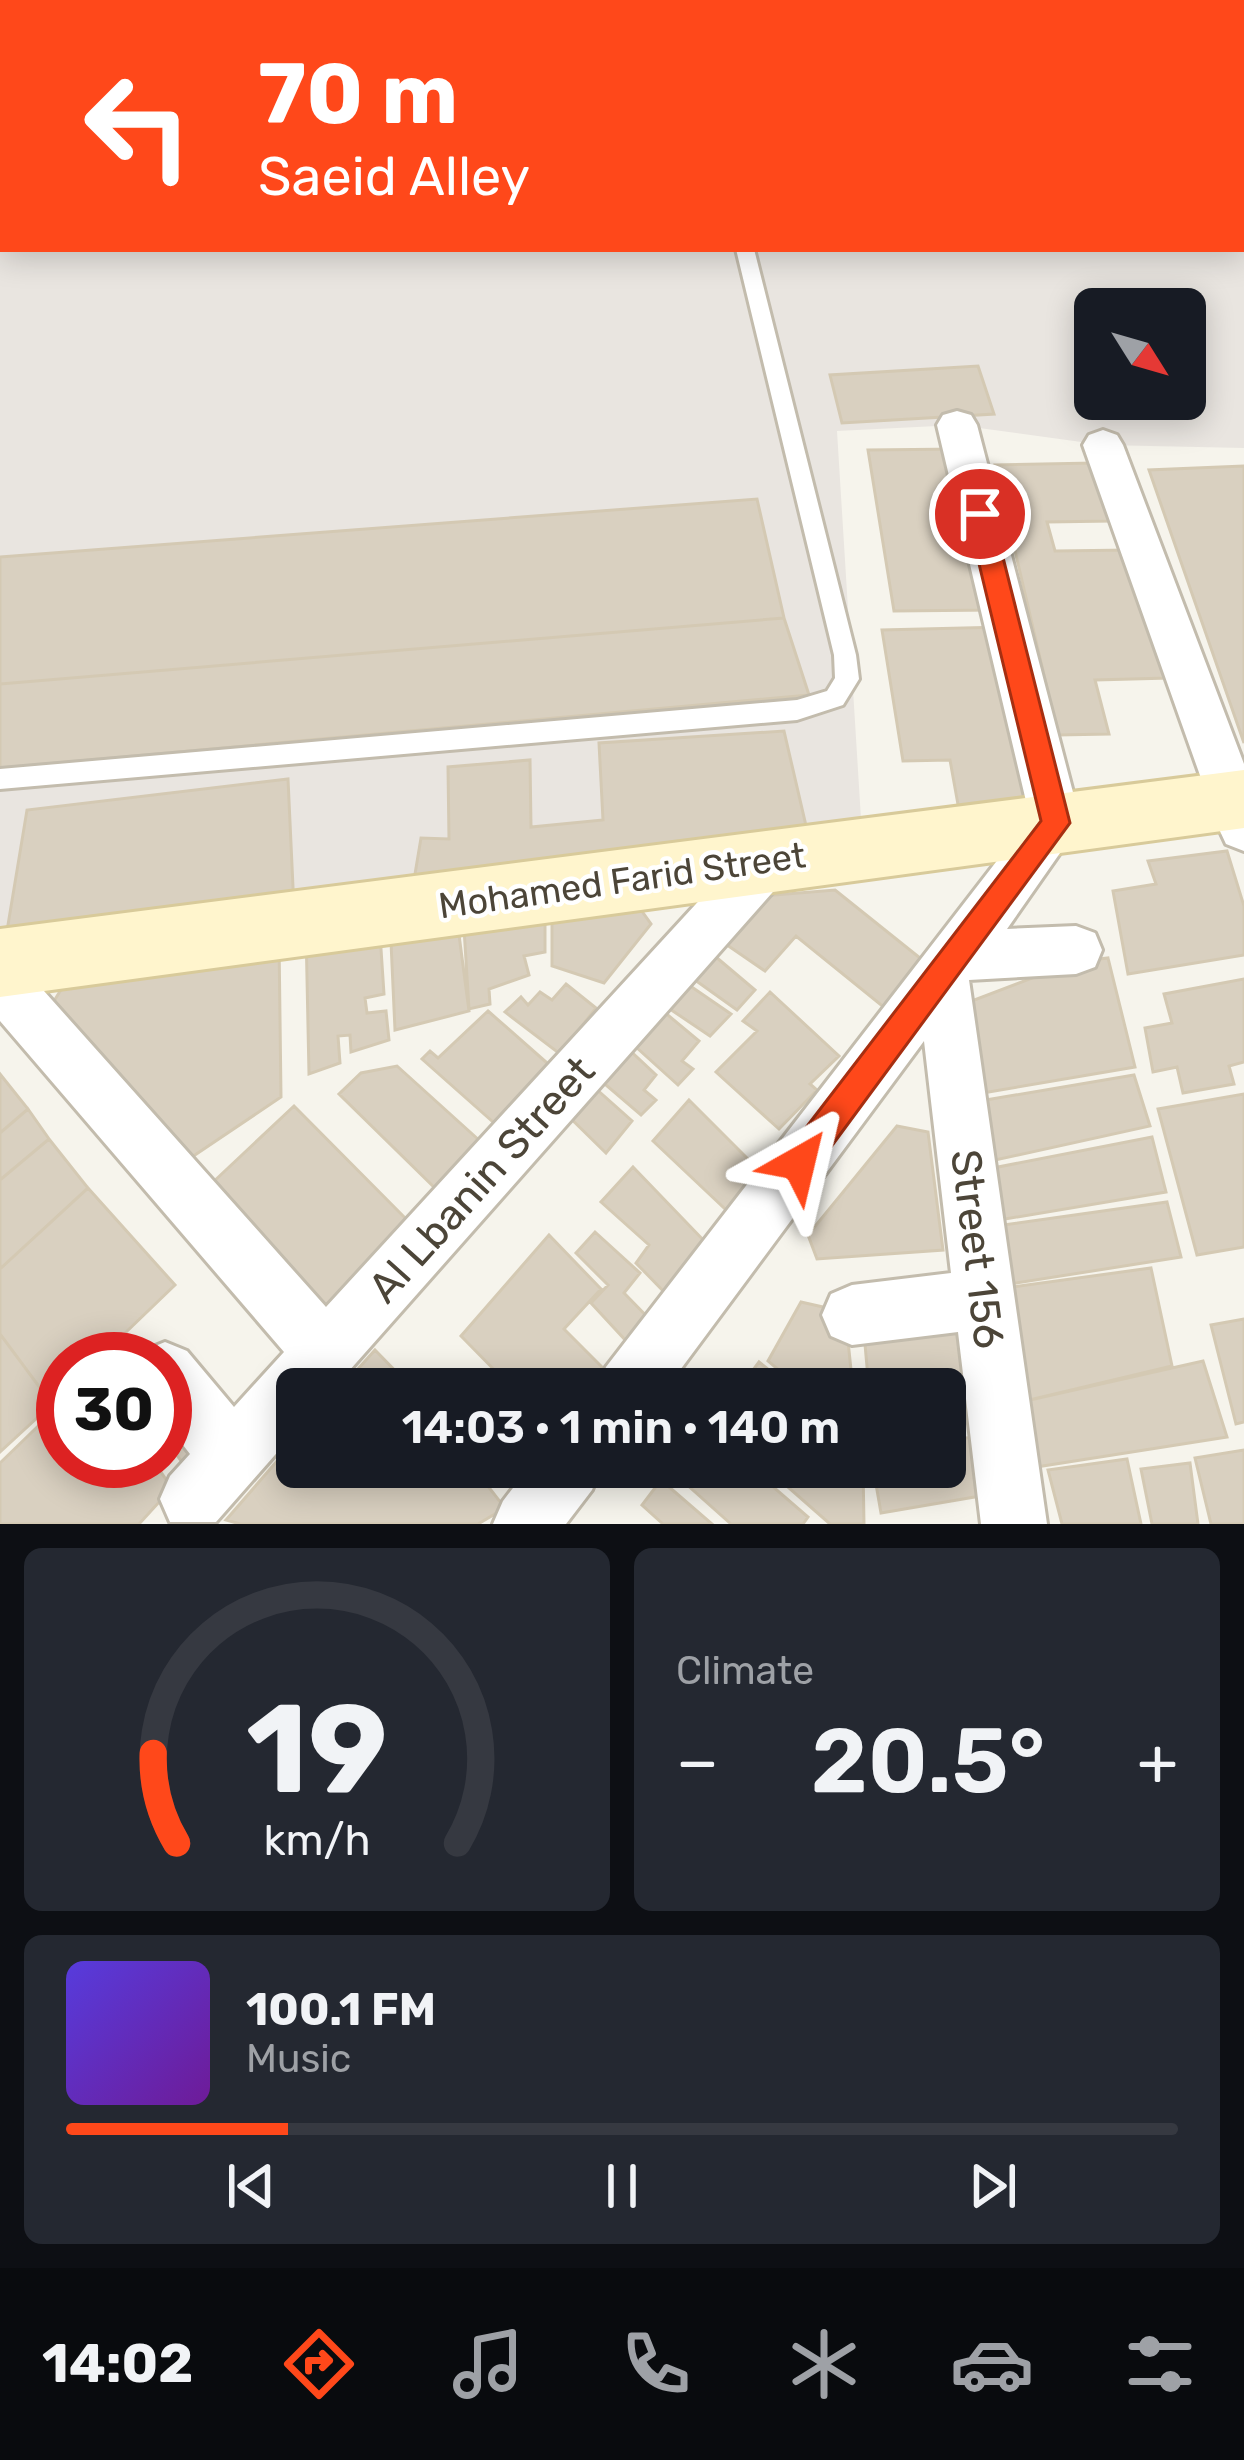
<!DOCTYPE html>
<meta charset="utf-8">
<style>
:root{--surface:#171b24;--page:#242831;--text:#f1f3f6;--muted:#9ea1a6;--line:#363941;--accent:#ff481a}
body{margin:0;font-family:Rubik,sans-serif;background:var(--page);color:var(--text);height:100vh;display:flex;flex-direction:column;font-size:45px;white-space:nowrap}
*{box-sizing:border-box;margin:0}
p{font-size:39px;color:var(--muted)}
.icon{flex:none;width:66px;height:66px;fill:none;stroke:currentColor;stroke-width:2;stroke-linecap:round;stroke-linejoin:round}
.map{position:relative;height:1524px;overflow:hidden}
.sheet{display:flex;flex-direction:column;gap:24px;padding:24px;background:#0d0f14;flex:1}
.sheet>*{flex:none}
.banner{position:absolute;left:0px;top:0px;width:1245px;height:252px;box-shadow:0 6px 30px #0003;background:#ff481a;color:#fff;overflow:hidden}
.needle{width:78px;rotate:127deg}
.fabs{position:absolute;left:1074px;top:288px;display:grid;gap:24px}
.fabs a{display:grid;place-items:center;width:132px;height:132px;border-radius:18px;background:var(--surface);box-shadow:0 6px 30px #0003;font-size:60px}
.speed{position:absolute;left:36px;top:1332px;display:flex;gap:24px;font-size:60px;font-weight:700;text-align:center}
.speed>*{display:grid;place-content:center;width:156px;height:156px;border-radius:50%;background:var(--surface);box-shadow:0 6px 30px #0003;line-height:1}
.speed .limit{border:18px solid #d22;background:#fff;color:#111}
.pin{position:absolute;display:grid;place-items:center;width:102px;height:102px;color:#fff;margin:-51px;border:6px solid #fff;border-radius:50%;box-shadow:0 3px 12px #0007}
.me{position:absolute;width:132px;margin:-66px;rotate:37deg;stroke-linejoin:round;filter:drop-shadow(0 0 9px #0008)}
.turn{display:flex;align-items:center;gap:42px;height:252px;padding:0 60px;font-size:54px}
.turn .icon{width:156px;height:156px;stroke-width:2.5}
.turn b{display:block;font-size:84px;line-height:102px}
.big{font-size:90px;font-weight:600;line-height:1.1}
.sheet .tile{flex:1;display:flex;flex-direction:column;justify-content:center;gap:18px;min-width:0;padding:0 42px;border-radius:18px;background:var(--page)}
.sheet .dial{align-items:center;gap:0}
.dial svg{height:312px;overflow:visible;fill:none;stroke:var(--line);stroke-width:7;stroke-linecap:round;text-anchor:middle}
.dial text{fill:var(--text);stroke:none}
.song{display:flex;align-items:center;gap:36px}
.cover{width:144px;height:144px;border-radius:18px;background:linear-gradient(135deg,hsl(250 70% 55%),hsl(280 70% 35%))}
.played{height:12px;border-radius:6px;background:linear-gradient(90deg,var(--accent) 20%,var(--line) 20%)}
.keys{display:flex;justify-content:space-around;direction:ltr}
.heat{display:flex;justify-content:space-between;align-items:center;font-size:66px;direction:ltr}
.sheet .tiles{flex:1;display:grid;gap:24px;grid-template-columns:1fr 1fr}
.tile:last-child{grid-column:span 2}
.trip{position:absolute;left:276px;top:1368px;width:690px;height:120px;border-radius:18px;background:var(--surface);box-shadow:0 6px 30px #0003;font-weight:600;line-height:120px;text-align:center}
.tab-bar{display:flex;height:192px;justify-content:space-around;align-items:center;background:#090b0e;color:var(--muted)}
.tab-bar .icon{width:84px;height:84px}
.tab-bar .on{color:var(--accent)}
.tab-bar b{font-size:54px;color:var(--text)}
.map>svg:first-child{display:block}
</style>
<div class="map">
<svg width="1244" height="1524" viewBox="0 0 1244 1524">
<rect width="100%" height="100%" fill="#f6f4ec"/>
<!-- industrial -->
<path fill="#e9e5e0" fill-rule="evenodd" d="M0,0h1244v448l-141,-3 -146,-20 -120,6 25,404 -862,107zM3,3h1239v246h-1239zM1095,309h90v90h-90z"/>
<!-- building -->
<path fill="#d9d0c0" stroke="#d4c9b3" stroke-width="3" d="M978,366l16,48 -152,9 -12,-48z
M959,449l34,161 -99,1 -26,-161z
M1094,463l17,58 -64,1 8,29 75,-1 38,128 -73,2 14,54 -51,1 -63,-270z
M1244,466v277l-95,-273z
M757,499l27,119 -784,66v-127z
M784,618l25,77 -809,73v-84z
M1004,627l41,181 -86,2 -9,-50 -47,1 -21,-131z
M784,731l26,112 -396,37 7,-42 28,1 -1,-72 82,-7 1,67 72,-7 -4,-77z
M288,779l6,130 -289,34 22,-133z
M1227,851l17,55v49l-116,19 -15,-83 43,-7 -8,-23z
M835,890l100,80 -39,47 -100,-81 -31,35 -51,-35 36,-39z
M631,896l20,28 -47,59 -52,-17v-58z
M545,901v51l-21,4 5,19 -40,14 1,15 -21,5 -6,-97z
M456,912l13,99 -74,19 -5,-110z
M379,919l5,75 -19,4 2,15 19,-2 3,29 -38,12 -1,-17 -12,1 2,27 -31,11 -3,-144z
M279,939l2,158 -95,64 -132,-160 24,-39z
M710,952l45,38 -18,20 -49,-35z
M1108,958l27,109 -158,27 -8,-92 105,-40z
M1244,979v83l-15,4 5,18 -51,9 -6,-26 -24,5 -8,-44 27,-5 -8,-29z
M683,981l48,33 -21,22 -49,-33z
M566,984l30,24 -36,46 -55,-42 16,-15 7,8 12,-13 12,8z
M770,992l69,64 -29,28 7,6 -38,39 -63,-57 41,-41 -14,-10z
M657,1006l42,35 -17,20 11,8 -15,16 -52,-47z
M488,1011l67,59 -53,60 -80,-71 8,-8 8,7z
M623,1044l33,31 -12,15 12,10 -15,15 -48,-41z
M397,1066l83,75 -43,49 -98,-96 22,-21z
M0,1074l28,35 -28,24z
M1134,1075l16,51 -164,36 -12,-60z
M585,1079l47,42 -26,32 -46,-45z
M1244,1094v153l-47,8 -39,-146z
M689,1100l82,82 -31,41 -87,-82z
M294,1106l124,125 -82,93 -126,-139z
M28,1109l21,30 -49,41v-47z
M897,1126l31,6 15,118 -126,9 -9,-24z
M1152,1137l14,55 -167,28 -11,-51z
M49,1139l39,49 -88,81v-89z
M633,1167l77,80 -41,50 -33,-34 13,-18 -48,-43z
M88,1188l87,97 -77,74h-35v33l-11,12 -52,-70v-65z
M1167,1202l14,55 -171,27 -14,-58z
M595,1232l45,41 -16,20 36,37 -19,27 -50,-54 17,-18 -32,-32z
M549,1235l52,54 -37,40 41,41 -15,19h-77l-52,-53z
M1151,1268l21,98 -151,36 -16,-114z
M801,1302l44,10 8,77h-52l-33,-28z
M958,1315l8,108 -21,3v-37h-76l-6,-67z
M1244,1319v103l-8,2 -25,-99z
M0,1334l52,70 -52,48z
M131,1337l15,22h-38z
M375,1350l38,39h-73z
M1203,1361l24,76 -197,31 -9,-66z
M759,1362l34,27h-54z
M165,1385l48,67 -20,25 -28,-38z
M63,1402v59h90l19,27 -33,36h-139v-61z
M994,1434l10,58 -123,21 -8,-46h72v-26z
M297,1438v29h176l32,41 -27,16h-238l-14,-4z
M1244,1450v74h-33l-16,-66z
M1127,1459l14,65h-79l-14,-54z
M1190,1463l8,61h-46l-11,-55z
M680,1467h70l58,50 -5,7h-72l-56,-50z
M765,1467h98l1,57h-34z
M661,1480l51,44h-49l-21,-19z"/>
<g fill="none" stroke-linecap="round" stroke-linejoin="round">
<!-- lane casing -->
<g stroke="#c3bcad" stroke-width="6">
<path id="lane" d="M451,0h28l2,3h-28z
M680,0h16v3h-16z
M736,249h18l102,406 3,24 -16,26 -46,15 -797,69v-20l797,-69 30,-9 8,-13 -1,-23z"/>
</g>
<!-- street casing -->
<g stroke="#c3bcad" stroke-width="6">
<path id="street" d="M957,411l14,4 6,10 104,398 -74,106 69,-3 19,7 7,17 -7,17 -19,7 -107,6 78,544h-66l-23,-192 -106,13 -21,-9 -9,-21 9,-21 21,-9 99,-12 -27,-232 -258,348h-69l9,-22 424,-549 -93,-393 6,-10z
M1103,430l14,5 6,10 121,319v87l-18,-7 -7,-15 -136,-384 6,-10z
M769,837l18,7 7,16 -7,16 -454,513h-36v41l-81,92h-46l-10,-23 10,-23 20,-22 -25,-32v-63h-25l3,-8 22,-9 22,9 47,56 50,-55 -284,-331v-65l19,7 307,344 425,-463z
M529,1467h72l-9,23 -26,34h-73l10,-23z"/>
</g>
<!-- secondary casing -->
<g stroke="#d8ca9a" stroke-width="6">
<path id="secondary" d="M1244,770v58l-1244,169v-68z"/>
</g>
<!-- lane -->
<use href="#lane" fill="#fff" fill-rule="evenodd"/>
<!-- street -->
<use href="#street" fill="#fff" fill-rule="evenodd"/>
<!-- secondary -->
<use href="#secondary" fill="#fff5cd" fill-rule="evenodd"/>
</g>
<!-- route -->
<path fill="#ff481a" stroke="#a62f11" stroke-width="3" d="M980,505l12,9 78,309 -259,351 -12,5 -11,-5 -5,-11 5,-12 253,-330 -74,-307z"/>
<g text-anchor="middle" stroke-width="9" stroke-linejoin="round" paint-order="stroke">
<!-- street labels -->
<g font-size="36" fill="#4c4538" stroke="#fff">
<text transform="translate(622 880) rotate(-8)" y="13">Mohamed Farid Street</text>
</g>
<!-- near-street labels -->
<g font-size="42" fill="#4c4538" stroke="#fff">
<text transform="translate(481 1179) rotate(-48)" y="15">Al Lbanin Street</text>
<text transform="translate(978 1249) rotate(83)" y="15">Street 156</text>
</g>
</g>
</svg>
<div class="fabs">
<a><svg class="needle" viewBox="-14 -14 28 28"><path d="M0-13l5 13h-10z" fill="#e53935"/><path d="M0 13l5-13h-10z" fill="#9ea1a6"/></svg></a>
</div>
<div class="speed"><div class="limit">30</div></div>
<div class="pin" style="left:980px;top:514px;background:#d93025"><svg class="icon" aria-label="arrive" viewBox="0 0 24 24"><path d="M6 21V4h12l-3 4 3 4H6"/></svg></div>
<svg class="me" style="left:799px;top:1163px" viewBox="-20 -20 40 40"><path d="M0-17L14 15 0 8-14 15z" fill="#ff481a" stroke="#fff" stroke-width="4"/></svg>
<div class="trip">14:03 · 1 min · 140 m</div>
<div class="banner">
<div class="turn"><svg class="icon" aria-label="left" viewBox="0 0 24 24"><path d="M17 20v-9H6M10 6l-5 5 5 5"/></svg><div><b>70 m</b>Saeid Alley</div></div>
</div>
</div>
<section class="sheet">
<div class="tiles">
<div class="tile dial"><svg viewBox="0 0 100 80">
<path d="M14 69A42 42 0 1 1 86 69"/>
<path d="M14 69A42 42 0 0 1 8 46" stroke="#ff481a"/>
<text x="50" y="56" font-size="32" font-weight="700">19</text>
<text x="50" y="72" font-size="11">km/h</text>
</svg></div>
<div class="tile"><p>Climate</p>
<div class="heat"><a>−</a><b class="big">20.5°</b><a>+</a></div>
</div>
<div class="tile">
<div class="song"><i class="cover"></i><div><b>100.1 FM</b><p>Music</p></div></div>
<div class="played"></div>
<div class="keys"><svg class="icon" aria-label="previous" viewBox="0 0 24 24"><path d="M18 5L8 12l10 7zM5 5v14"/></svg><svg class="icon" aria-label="pause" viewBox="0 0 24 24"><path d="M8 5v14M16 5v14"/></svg><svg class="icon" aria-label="next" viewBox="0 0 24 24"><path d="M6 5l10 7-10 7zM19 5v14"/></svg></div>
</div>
</div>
</section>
<nav class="tab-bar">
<b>14:02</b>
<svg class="icon on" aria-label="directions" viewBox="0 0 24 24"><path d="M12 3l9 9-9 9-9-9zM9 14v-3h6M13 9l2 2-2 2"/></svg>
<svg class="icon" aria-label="music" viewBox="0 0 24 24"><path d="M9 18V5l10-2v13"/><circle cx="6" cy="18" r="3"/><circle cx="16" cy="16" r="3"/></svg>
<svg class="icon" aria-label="phone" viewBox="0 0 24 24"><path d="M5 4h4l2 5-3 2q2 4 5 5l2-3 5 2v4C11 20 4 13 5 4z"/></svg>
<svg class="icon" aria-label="climate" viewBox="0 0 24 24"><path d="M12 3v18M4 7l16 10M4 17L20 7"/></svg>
<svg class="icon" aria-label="car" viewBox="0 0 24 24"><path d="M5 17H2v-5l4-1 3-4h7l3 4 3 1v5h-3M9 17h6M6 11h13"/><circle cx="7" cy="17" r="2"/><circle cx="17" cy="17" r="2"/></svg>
<svg class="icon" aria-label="filters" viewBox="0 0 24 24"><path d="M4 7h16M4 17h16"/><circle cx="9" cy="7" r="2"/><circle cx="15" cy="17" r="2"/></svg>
</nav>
